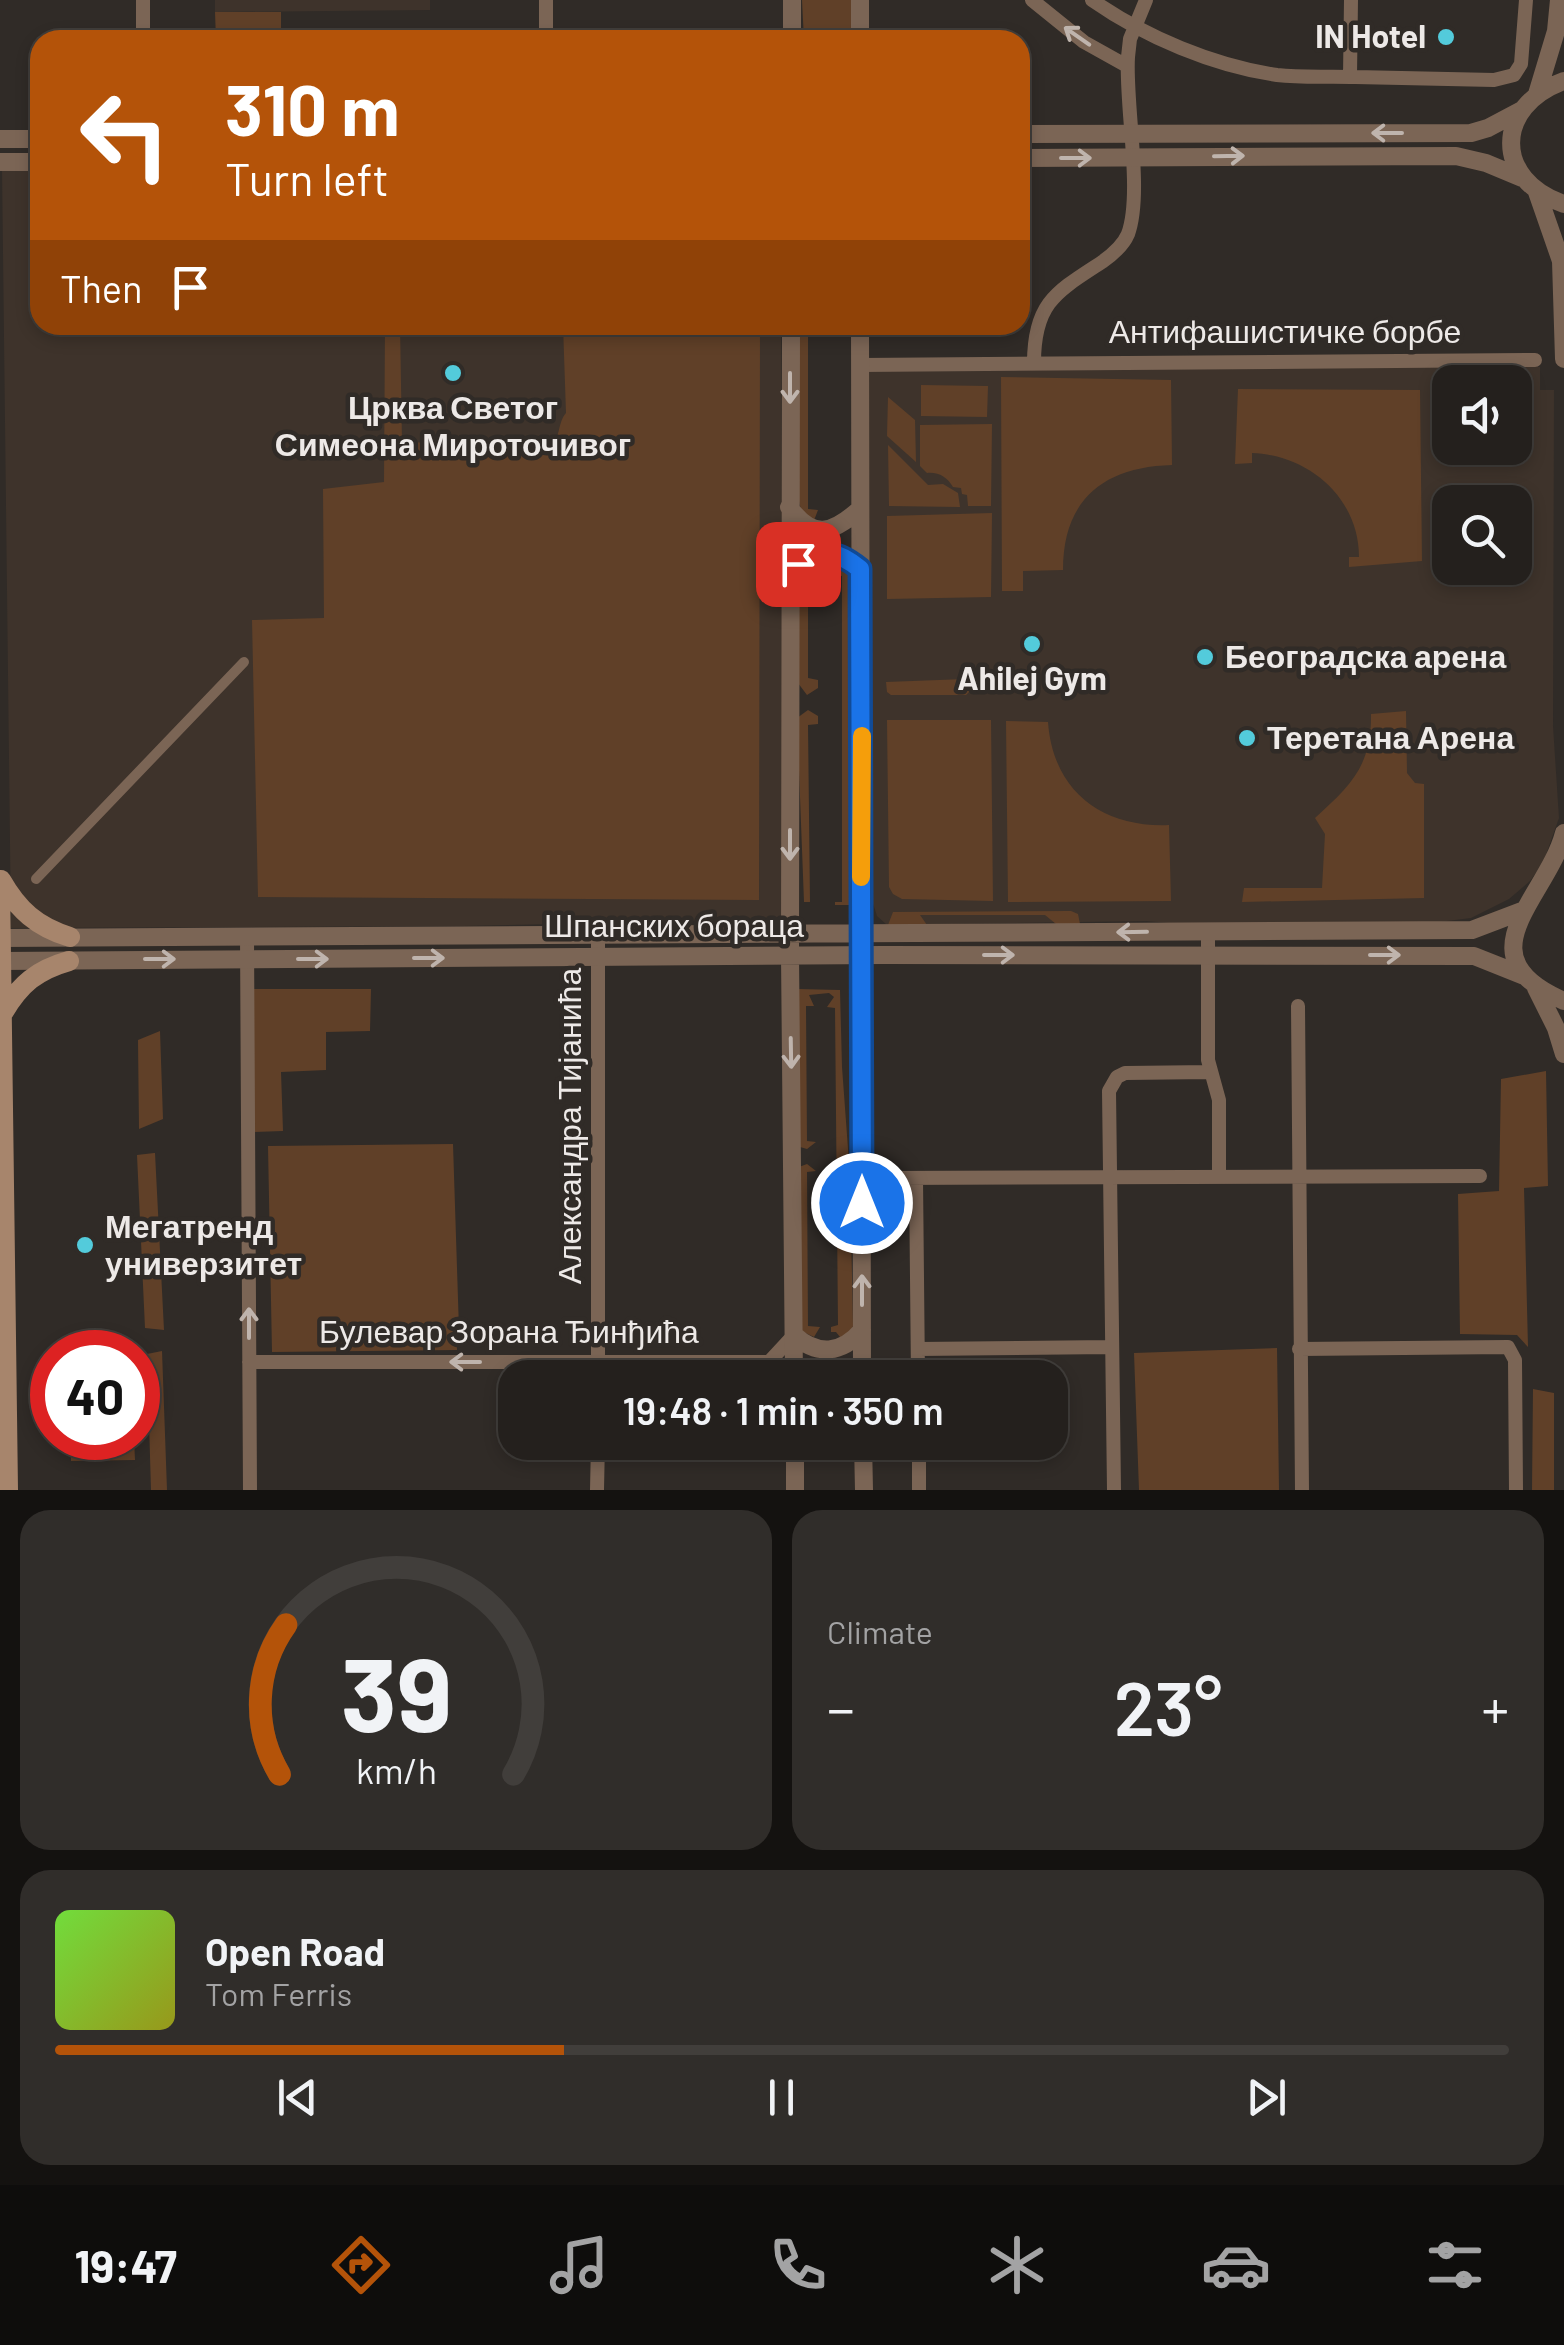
<!DOCTYPE html>
<meta charset="utf-8">
<style>
:root{--surface:#24201d;--page:#302d2a;--text:#f1f3f6;--muted:#a3a3a4;--line:#413e3b;--accent:#b45309}
body{margin:0;font-family:Barlow,sans-serif;background:var(--page);color:var(--text);height:100vh;display:flex;flex-direction:column;font-size:38px;white-space:nowrap}
*{box-sizing:border-box;margin:0}
p{font-size:32px;color:var(--muted)}
.icon{flex:none;width:55px;height:55px;fill:none;stroke:currentColor;stroke-width:2;stroke-linecap:round;stroke-linejoin:round}
.map{position:relative;height:1490px;overflow:hidden}
.sheet{display:flex;flex-direction:column;gap:20px;padding:20px;background:#141210;flex:1}
.sheet>*{flex:none}
.hud{position:absolute;left:30px;top:30px;width:1000px;height:305px;border-radius:30px;box-shadow:0 5px 15px #0003,0 0 0 2px var(--line);background:#b45309;color:#fff;overflow:hidden}
.tools{position:absolute;left:1432px;top:365px;display:grid;gap:20px}
.tools a{display:grid;place-items:center;width:100px;height:100px;border-radius:20px;background:var(--surface);box-shadow:0 5px 15px #0003,0 0 0 2px var(--line);font-size:50px}
.speed{position:absolute;left:30px;top:1330px;display:flex;gap:20px;font-size:50px;font-weight:700;text-align:center}
.speed>*{display:grid;place-content:center;width:130px;height:130px;border-radius:50%;background:var(--surface);box-shadow:0 5px 15px #0003,0 0 0 2px var(--line);line-height:1}
.speed .limit{border:15px solid #d22;background:#fff;color:#111}
.pin{position:absolute;display:grid;place-items:center;width:85px;height:85px;color:#fff;margin:-42px;border-radius:20px;box-shadow:0 5px 15px #0006}
.me{position:absolute;width:110px;margin:-55px;rotate:0deg;stroke-linejoin:round;filter:drop-shadow(0 0 8px #0008)}
.turn{display:flex;align-items:center;gap:35px;height:210px;padding:0 30px;font-size:45px}
.turn .icon{width:130px;height:130px;stroke-width:2.5}
.turn b{display:block;font-size:70px;line-height:85px}
.then{display:flex;align-items:center;height:95px;padding:0 30px;background:#0003;gap:20px;font-size:38px}
.big{font-size:75px;font-weight:600;line-height:1.1}
.sheet .card{flex:1;display:flex;flex-direction:column;justify-content:center;gap:15px;min-width:0;padding:0 35px;border-radius:30px;background:var(--page)}
.sheet .dial{align-items:center;gap:0}
.dial svg{height:260px;overflow:visible;fill:none;stroke:var(--line);stroke-width:7;stroke-linecap:round;text-anchor:middle}
.dial text{fill:var(--text);stroke:none}
.song{display:flex;align-items:center;gap:30px}
.cover{width:120px;height:120px;border-radius:15px;background:linear-gradient(135deg,hsl(100 70% 55%),hsl(60 70% 35%))}
.played{height:10px;border-radius:5px;background:linear-gradient(90deg,var(--accent) 35%,var(--line) 35%)}
.keys{display:flex;justify-content:space-around;direction:ltr}
.heat{display:flex;justify-content:space-between;align-items:center;font-size:55px;direction:ltr}
.sheet .tiles{flex:1;display:grid;gap:20px;grid-template-columns:1fr 1fr}
.card:last-child{grid-column:span 2}
.trip{position:absolute;left:498px;top:1360px;width:570px;height:100px;border-radius:30px;background:var(--surface);box-shadow:0 5px 15px #0003,0 0 0 2px var(--line);font-weight:600;line-height:100px;text-align:center}
.tab-bar{display:flex;height:160px;justify-content:space-around;align-items:center;background:#0e0d0c;color:var(--muted)}
.tab-bar .icon{width:70px;height:70px}
.tab-bar .current{color:var(--accent)}
.tab-bar b{font-size:45px;color:var(--text)}
.map>svg:first-child{display:block}
</style>
<div class="map">
<svg width="1564" height="1490" viewBox="0 0 1564 1490">
<rect width="100%" height="100%" fill="#302b27"/>
<!-- built -->
<path fill="#3e332b" fill-rule="evenodd" d="M215,0h215v10l-215,2z
M40,168v157h741l3,594 -319,7 -454,2 -9,-759z
M1540,367v23h14l-1,336 6,92 -16,45 -13,18 -21,18 -38,19 -32,4 -259,2 -34,-3 -259,4 -10,-9 -8,-25 -1,-523zM1450,382h65v66h-65zM1450,502h65v66h-65z"/>
<!-- green -->
<path fill="#604028" d="M802,0h50v40h-48z
M215,12h66v28h-65z
M385,325h15l2,117c36,2 74,-3 110,2 13,1 24,10 37,3 12,-7 8,-24 17,-34l-3,-88h197l-1,575 -501,-3 -6,-277 72,-2 -1,-129 61,-7z
M798,325h10v184l10,1 -5,13 -11,-9 -4,-17z
M1001,377l170,3 1,85c-68,2 -109,34 -109,105l-40,1v20h-21z
M921,385l67,1 -1,31 -66,-1z
M1238,389l182,1 2,171 -73,6v-10h10c0,-59 -50,-102 -107,-104v10l-17,1z
M888,397l27,23 1,42 -29,-26z
M992,424l-1,82h-23l-1,-11 -5,-1 -1,-6 -8,-1c-6,-10 -14,-15 -26,-14l-7,-7v-41z
M888,445l40,40 15,-1 15,9 2,14 -71,-1z
M992,513l-1,84 -104,2v-83z
M812,563l5,4v8l-9,1v102l10,2v8l-11,7 -9,-12v-100l2,-12z
M837,564h5l7,12 2,17 1,297 -3,15h-14v-3h7v-326l-10,-1v-9z
M992,678l-2,8 -19,4 -5,5h-75l-4,-3 -1,-10z
M808,710l10,6v8l-10,1 2,177h-6l-7,-184z
M1406,711l1,62 8,10 9,1v114l-182,4 2,-14h78l3,-54 -10,-16c35,-32 57,-52 56,-104z
M887,720h104l2,181 -91,-2 -9,-5 -4,-7z
M1006,721l42,1c5,69 54,106 121,103l2,76 -163,1z
M1071,911l7,3 2,10h-24l-11,-9h-125l7,10h-39l5,-13z
M254,989h117l-1,42 -44,1v38l-45,2 2,59 -29,1z
M796,989l44,1 2,77 8,109 3,150 -5,11h-8l-4,-5h-5v-5l7,-2 -3,-317 -8,-1 7,-10 -5,-4 -20,2 5,11h-8l1,135 9,1 -9,7 -7,-2z
M160,1031l3,88 -24,10 -1,-89z
M1546,1071l2,115 -24,2 4,159 -11,-12 -57,-1 -2,-140 41,-3 2,-112z
M453,1144l6,186 -3,-1 1,21 -185,2 -4,-206z
M154,1153h1l9,177 -19,-2 -8,-173z
M807,1164l9,7 -9,1 1,154 12,1 -6,10 -15,-7v-163z
M1277,1348l2,142h-140l-5,-137z
M162,1351l5,139h-16l-4,-136z
M1533,1389l21,4v97h-22z
M71,1438h63l1,22 -64,1z"/>
<g fill="none" stroke-linecap="round" stroke-linejoin="round">
<!-- pedestrian -->
<path stroke="#7b6555" stroke-width="10" d="M36,879l208,-217"/>
<!-- minor -->
<path stroke="#7b6555" stroke-width="14" d="M143,0v40
M546,0v40
M1032,0l52,42 43,24
M1092,0c53,37 122,66 185,75 26,3 52,1 78,2 46,1 92,2 139,3l20,-5 7,-11 5,-64
M1350,76l1,-76
M1034,363c0,-60 22,-71 68,-101 10,-7 21,-16 26,-28 15,-41 -3,-130 0,-177l2,-18 16,-39
M860,365l675,-5
M1208,931v129l11,40v76
M247,936l3,554
M1298,1006l4,484
M916,1178l2,200
M862,1203l13,-18 14,-7 591,-2
M918,1349l193,-2
M1299,1349l209,-2 7,13 1,130
M249,1362h520l25,-27
M769,1362l16,16
M598,1378v-444
M919,1442v48
M597,1490l1,-48
M1114,1490l-5,-399 8,-14 8,-4 85,-1"/>
<!-- tertiary -->
<path stroke="#7b6555" stroke-width="18" d="M792,0v40
M860,0v40
M1564,81c-70,25 -71,99 0,123
M1537,94l19,-63 3,-31
M1020,134l451,-1 17,-5 34,-18
M0,139h40
M1020,158l436,-2 30,7 36,15
M0,162h40
M1537,192l24,69 3,98
M791,325l-1,630 4,423
M860,325l2,1053
M789,507c24,33 43,27 71,2
M789,578c20,-33 42,-32 71,-9
M1564,833c-17,65 -105,123 0,168
M0,938l1472,-8 50,-19
M0,961l884,-6 590,1 50,20
M1536,988l20,40 8,26
M794,1335c23,21 48,19 68,-5
M808,1378l23,-8 17,8
M795,1442v48
M863,1442l1,48"/>
<!-- secondary -->
<path stroke="#a7856c" stroke-width="20" d="M0,880l8,610
M1,880c17,30 36,47 69,57
M3,1013c17,-29 34,-43 66,-52"/>
</g>
<!-- one-way arrows -->
<defs><path id="oneway-shaft" d="M-6 0H5M1.5-3L5.5 0L1.5 3" fill="none" stroke-width="1.6" stroke-linecap="round" stroke-linejoin="round" transform="scale(2.5)"/></defs>
<g stroke="#bfb4ad">
<use href="#oneway-shaft" transform="translate(1077 36) rotate(-145)"/>
<use href="#oneway-shaft" transform="translate(1387 133) rotate(180)"/>
<use href="#oneway-shaft" transform="translate(1229 156) rotate(-1)"/>
<use href="#oneway-shaft" transform="translate(1076 158)"/>
<use href="#oneway-shaft" transform="translate(790 388) rotate(90)"/>
<use href="#oneway-shaft" transform="translate(790 845) rotate(90)"/>
<use href="#oneway-shaft" transform="translate(1132 932) rotate(179)"/>
<use href="#oneway-shaft" transform="translate(999 955)"/>
<use href="#oneway-shaft" transform="translate(1385 955)"/>
<use href="#oneway-shaft" transform="translate(429 958)"/>
<use href="#oneway-shaft" transform="translate(160 959)"/>
<use href="#oneway-shaft" transform="translate(313 959)"/>
<use href="#oneway-shaft" transform="translate(791 1053) rotate(89)"/>
<use href="#oneway-shaft" transform="translate(862 1290) rotate(-90)"/>
<use href="#oneway-shaft" transform="translate(249 1323) rotate(-90)"/>
<use href="#oneway-shaft" transform="translate(465 1362) rotate(180)"/>
</g>
<g fill="none" stroke-linecap="round" stroke-linejoin="round">
<!-- route casing -->
<g stroke="#114b97" stroke-width="25">
<path id="route" d="M798,564c21,-19 41,-12 62,5l2,634"/>
</g>
<!-- route -->
<use href="#route" stroke="#1a73e8" stroke-width="18"/>
<!-- slow -->
<path stroke="#f59e0b" stroke-width="18" d="M861,877l1,-141"/>
</g>
<!-- markers -->
<g fill="#53cbdb" stroke="#302b27" stroke-width="4">
<circle cx="1446" cy="37" r="10"/>
<circle cx="453" cy="373" r="10"/>
<circle cx="1032" cy="644" r="10"/>
<circle cx="1205" cy="657" r="10"/>
<circle cx="1247" cy="738" r="10"/>
<circle cx="85" cy="1245" r="10"/>
</g>
<g text-anchor="middle" stroke-width="9" stroke-linejoin="round" paint-order="stroke">
<!-- poi labels -->
<g font-size="32" font-weight="bold" fill="#ede9e7" stroke="#302b27" text-anchor="start">
<text x="1426" y="48" text-anchor="end">IN Hotel</text>
<text x="453" y="419" text-anchor="middle">Црква Светог<tspan x="453" dy="37">Симеона Мироточивог</tspan></text>
<text x="1225" y="668">Београдска арена</text>
<text x="1032" y="690" text-anchor="middle">Ahilej Gym</text>
<text x="1267" y="749">Теретана Арена</text>
<text x="105" y="1238">Мегатренд<tspan x="105" dy="37">универзитет</tspan></text>
</g>
<!-- street labels -->
<g font-size="32" fill="#ede9e7" stroke="#302b27">
<text x="1285" y="343">Антифашистичке борбе</text>
<text x="674" y="937">Шпанских бораца</text>
<text transform="translate(570 1126) rotate(-90)" y="11">Александра Тијанића</text>
<text x="509" y="1343">Булевар Зорана Ђинђића</text>
</g>
</g>
</svg>
<div class="tools">
<a><svg class="icon" aria-label="sound" viewBox="0 0 24 24"><path d="M4 9h4l5-4v14l-5-4H4zM17 9q2 3 0 6"/></svg></a>
<a><svg class="icon" aria-label="search" viewBox="0 0 24 24"><circle cx="10" cy="10" r="6"/><path d="M15 15l6 6"/></svg></a>
</div>
<div class="speed"><div class="limit">40</div></div>
<div class="pin" style="left:798px;top:564px;background:#d93025"><svg class="icon" aria-label="arrive" viewBox="0 0 24 24"><path d="M6 21V4h12l-3 4 3 4H6"/></svg></div>
<svg class="me" style="left:862px;top:1203px" viewBox="-20 -20 40 40"><circle r="17" fill="#1a73e8" stroke="#fff" stroke-width="3"/><path d="M0-11L8 9 0 5-8 9z" fill="#fff"/></svg>
<div class="trip">19:48 · 1 min · 350 m</div>
<div class="hud">
<div class="turn"><svg class="icon" aria-label="left" viewBox="0 0 24 24"><path d="M17 20v-9H6M10 6l-5 5 5 5"/></svg><div><b>310 m</b>Turn left</div></div>
<div class="then">Then<svg class="icon" aria-label="arrive" viewBox="0 0 24 24"><path d="M6 21V4h12l-3 4 3 4H6"/></svg></div>
</div>
</div>
<section class="sheet">
<div class="tiles">
<div class="card dial"><svg viewBox="0 0 100 80">
<path d="M14 69A42 42 0 1 1 86 69"/>
<path d="M14 69A42 42 0 0 1 16 23" stroke="#b45309"/>
<text x="50" y="56" font-size="32" font-weight="700">39</text>
<text x="50" y="72" font-size="11">km/h</text>
</svg></div>
<div class="card"><p>Climate</p>
<div class="heat"><a>−</a><b class="big">23°</b><a>+</a></div>
</div>
<div class="card">
<div class="song"><i class="cover"></i><div><b>Open Road</b><p>Tom Ferris</p></div></div>
<div class="played"></div>
<div class="keys"><svg class="icon" aria-label="previous" viewBox="0 0 24 24"><path d="M18 5L8 12l10 7zM5 5v14"/></svg><svg class="icon" aria-label="pause" viewBox="0 0 24 24"><path d="M8 5v14M16 5v14"/></svg><svg class="icon" aria-label="next" viewBox="0 0 24 24"><path d="M6 5l10 7-10 7zM19 5v14"/></svg></div>
</div>
</div>
</section>
<nav class="tab-bar">
<b>19:47</b>
<svg class="icon current" aria-label="directions" viewBox="0 0 24 24"><path d="M12 3l9 9-9 9-9-9zM9 14v-3h6M13 9l2 2-2 2"/></svg>
<svg class="icon" aria-label="music" viewBox="0 0 24 24"><path d="M9 18V5l10-2v13"/><circle cx="6" cy="18" r="3"/><circle cx="16" cy="16" r="3"/></svg>
<svg class="icon" aria-label="phone" viewBox="0 0 24 24"><path d="M5 4h4l2 5-3 2q2 4 5 5l2-3 5 2v4C11 20 4 13 5 4z"/></svg>
<svg class="icon" aria-label="climate" viewBox="0 0 24 24"><path d="M12 3v18M4 7l16 10M4 17L20 7"/></svg>
<svg class="icon" aria-label="car" viewBox="0 0 24 24"><path d="M5 17H2v-5l4-1 3-4h7l3 4 3 1v5h-3M9 17h6M6 11h13"/><circle cx="7" cy="17" r="2"/><circle cx="17" cy="17" r="2"/></svg>
<svg class="icon" aria-label="filters" viewBox="0 0 24 24"><path d="M4 7h16M4 17h16"/><circle cx="9" cy="7" r="2"/><circle cx="15" cy="17" r="2"/></svg>
</nav>
